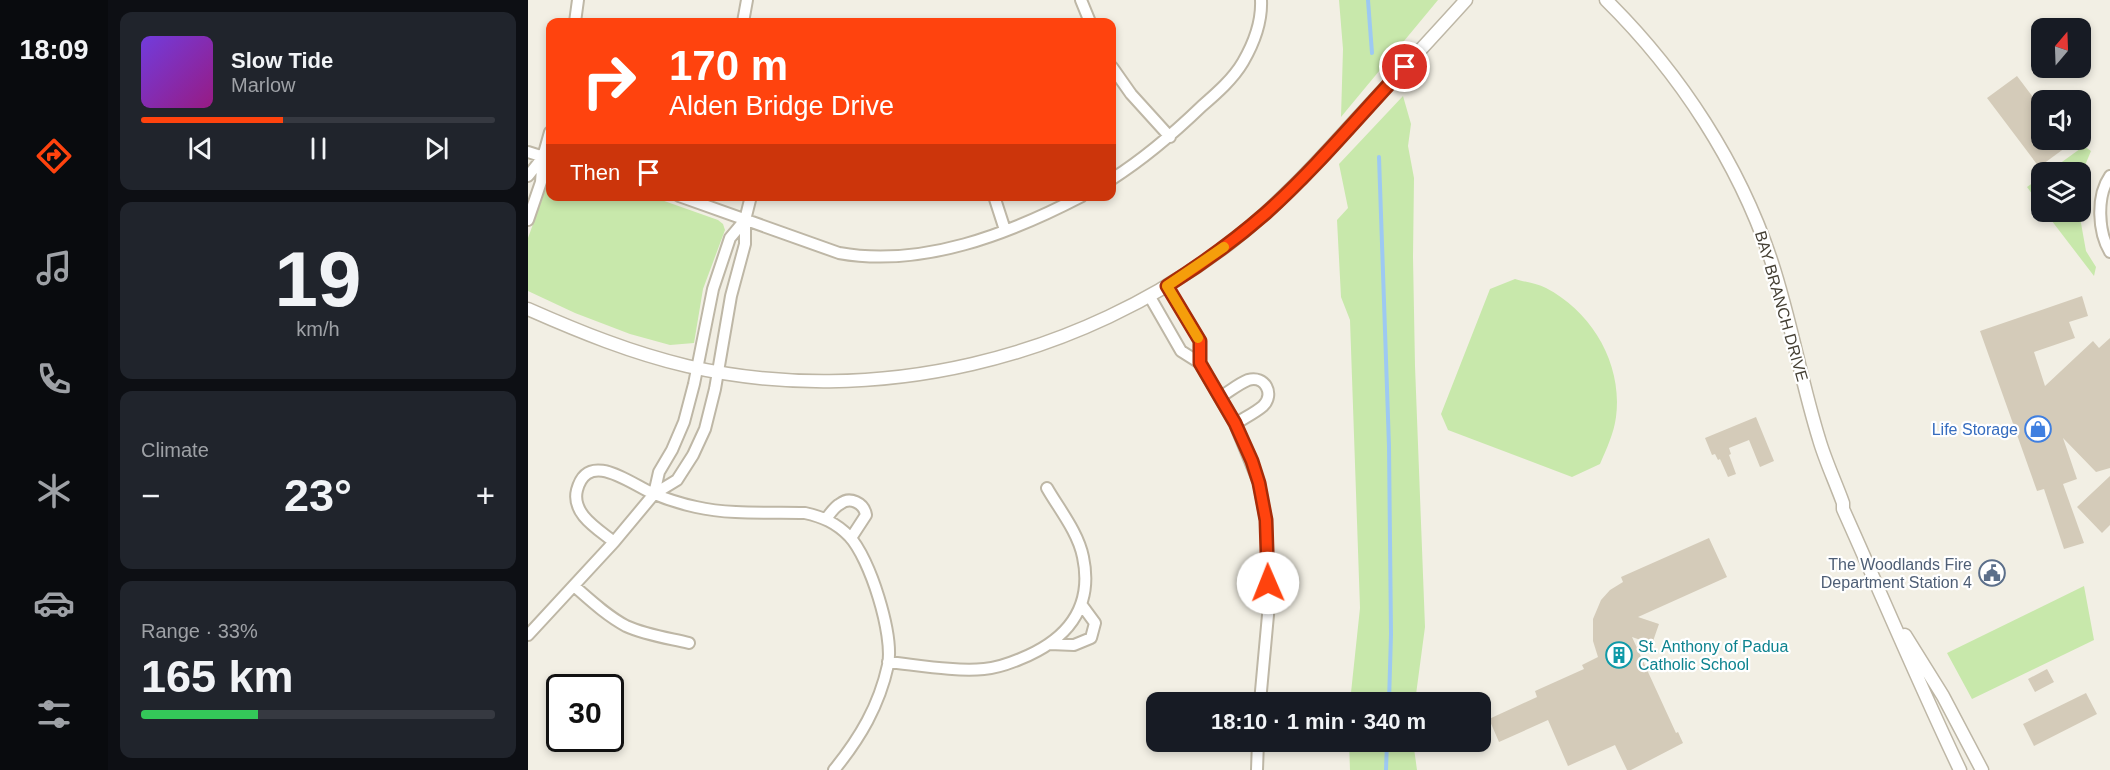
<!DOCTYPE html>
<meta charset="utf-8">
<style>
:root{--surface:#171b24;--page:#20242c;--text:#f1f3f6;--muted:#9ea1a6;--line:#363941;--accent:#ff430e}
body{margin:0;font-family:Arial,sans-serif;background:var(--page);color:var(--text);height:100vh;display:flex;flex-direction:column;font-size:22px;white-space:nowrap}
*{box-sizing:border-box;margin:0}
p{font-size:20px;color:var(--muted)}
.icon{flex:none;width:33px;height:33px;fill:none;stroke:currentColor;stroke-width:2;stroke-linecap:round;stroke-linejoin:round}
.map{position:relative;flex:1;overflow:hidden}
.panel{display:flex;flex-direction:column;gap:12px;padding:12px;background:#0d0f14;width:420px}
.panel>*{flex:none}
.top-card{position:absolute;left:18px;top:18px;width:570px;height:183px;border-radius:12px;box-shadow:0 3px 9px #0003;background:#ff430e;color:#fff;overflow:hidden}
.needle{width:39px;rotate:19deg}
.controls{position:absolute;left:1503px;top:18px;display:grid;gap:12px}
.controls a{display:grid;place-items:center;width:60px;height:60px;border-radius:12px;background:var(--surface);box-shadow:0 3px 9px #0003;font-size:30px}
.speed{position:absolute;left:18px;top:674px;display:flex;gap:12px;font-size:30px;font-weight:700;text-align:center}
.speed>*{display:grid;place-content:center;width:78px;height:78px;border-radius:50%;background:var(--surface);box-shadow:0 3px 9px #0003;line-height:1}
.speed .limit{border:3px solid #111;border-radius:9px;background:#fff;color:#111}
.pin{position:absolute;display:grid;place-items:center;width:51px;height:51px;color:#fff;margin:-26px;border:3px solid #fff;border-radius:50%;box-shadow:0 2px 6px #0007}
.me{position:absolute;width:66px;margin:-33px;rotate:359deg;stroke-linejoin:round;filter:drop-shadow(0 0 4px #0008)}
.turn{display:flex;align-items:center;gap:21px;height:126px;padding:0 24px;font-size:27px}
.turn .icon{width:78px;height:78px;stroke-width:2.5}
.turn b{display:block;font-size:42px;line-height:51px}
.then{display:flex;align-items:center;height:57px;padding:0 24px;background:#0003;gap:12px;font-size:22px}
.big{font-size:45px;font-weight:700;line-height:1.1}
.panel .card{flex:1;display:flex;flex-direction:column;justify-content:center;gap:9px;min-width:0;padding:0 21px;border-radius:12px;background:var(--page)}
.panel .dial{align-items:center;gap:0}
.dial b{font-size:78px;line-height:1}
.song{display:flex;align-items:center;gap:18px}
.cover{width:72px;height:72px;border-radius:9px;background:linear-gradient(135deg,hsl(260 70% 55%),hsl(310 70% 35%))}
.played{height:6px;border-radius:3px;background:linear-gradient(90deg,var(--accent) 40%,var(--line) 40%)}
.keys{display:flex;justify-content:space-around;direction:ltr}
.heat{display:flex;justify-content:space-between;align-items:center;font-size:33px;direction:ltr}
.charge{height:9px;border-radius:4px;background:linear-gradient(90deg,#34c759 33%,var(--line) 0)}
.trip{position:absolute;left:618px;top:692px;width:345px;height:60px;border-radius:12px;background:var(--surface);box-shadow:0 3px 9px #0003;font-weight:700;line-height:60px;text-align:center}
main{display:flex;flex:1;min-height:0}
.tab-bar{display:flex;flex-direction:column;width:108px;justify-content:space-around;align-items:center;background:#090b0e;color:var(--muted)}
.tab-bar .icon{width:42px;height:42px}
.tab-bar .current{color:var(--accent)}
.tab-bar b{font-size:27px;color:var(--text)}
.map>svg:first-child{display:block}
</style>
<main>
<nav class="tab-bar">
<b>18:09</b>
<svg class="icon current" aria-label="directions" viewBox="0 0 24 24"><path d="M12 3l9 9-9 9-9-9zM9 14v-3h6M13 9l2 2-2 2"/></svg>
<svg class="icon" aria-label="music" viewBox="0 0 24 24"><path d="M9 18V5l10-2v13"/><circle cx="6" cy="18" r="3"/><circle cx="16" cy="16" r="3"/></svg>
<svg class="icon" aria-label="phone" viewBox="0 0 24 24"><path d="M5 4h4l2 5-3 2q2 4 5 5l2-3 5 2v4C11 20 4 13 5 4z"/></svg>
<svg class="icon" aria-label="climate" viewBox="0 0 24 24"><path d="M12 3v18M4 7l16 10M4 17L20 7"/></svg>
<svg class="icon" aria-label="car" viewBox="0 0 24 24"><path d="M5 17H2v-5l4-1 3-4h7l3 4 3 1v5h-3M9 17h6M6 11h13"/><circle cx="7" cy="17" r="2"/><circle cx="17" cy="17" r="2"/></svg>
<svg class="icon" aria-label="filters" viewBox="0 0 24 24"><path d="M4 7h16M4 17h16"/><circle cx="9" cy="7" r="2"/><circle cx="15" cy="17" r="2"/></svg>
</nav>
<section class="panel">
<div class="card">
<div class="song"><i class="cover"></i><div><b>Slow Tide</b><p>Marlow</p></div></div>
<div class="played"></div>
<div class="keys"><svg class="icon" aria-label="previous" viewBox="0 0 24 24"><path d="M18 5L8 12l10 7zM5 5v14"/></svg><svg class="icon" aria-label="pause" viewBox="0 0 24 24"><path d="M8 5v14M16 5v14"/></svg><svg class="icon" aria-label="next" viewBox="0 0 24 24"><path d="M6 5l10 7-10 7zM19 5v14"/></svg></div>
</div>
<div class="card dial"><b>19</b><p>km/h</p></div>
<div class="card"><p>Climate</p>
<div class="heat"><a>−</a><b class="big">23°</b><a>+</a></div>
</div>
<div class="card"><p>Range · 33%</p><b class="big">165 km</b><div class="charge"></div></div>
</section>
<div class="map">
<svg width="1582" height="770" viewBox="0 0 1582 770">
<rect width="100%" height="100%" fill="#f2efe4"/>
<!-- green -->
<path fill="#c8e8ab" d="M811,0h99l-97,117 2,-68z
M875,96l8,28 -3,22 6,32 -1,79 2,109 10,261 -10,75h-65l10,-94 -10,-288 -9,-23 -4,-77 11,-12 -9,-44z
M1556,146l7,5 -10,24 -1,-3h-32z
M22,177v19l103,1 65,23 5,4 2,6 -22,59 -9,54 -24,2 -40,-11 -55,-21 -47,-22v-53z
M1513,177v29l-14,-19z
M1517,212h34l7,39 10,16 -2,9z
M987,279c9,3 22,4 31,9 46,24 77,76 70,129 -2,16 -10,33 -16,47l-28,13 -124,-47 -7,-16 49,-125z
M1556,586l10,54 -122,59 -25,-46z
M821,741h64l4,29h-67z"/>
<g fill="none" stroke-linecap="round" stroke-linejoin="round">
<!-- stream -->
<path stroke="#9dc9f2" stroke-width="4" d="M840,0l4,53
M851,157l10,289 2,188 -2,68
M858,770l1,-29"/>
</g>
<!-- building -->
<path fill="#d4cbb9" d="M1489,76l25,33v31h22l5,5 -30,22 -52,-69z
M1554,296l6,20 -19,6 6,16 -41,14 11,34 48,-45 6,7 11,-10v130l-14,4 -33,-34 14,41 -14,5 21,59 -20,6 -20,-60 -7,2 -57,-160z
M1228,417l18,44 -14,6 -11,-27 -20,8 2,6 -2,1 7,19 -8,3 -8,-18 -2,1 -3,-6 -3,1 -7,-17z
M1582,476v49l-8,8 -25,-26z
M1181,538l18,39 -89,40 21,7 -7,20 -20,-7 44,96 2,-1 5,11 -52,27h-4l-12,-25 -47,21 -20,-46 -49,22 -10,-23 48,-22 -2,-6 49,-22 -2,-4 16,-8 -5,-16v-22l8,-19 9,-10 13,-8 -2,-5z
M1519,669l7,13 -19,10 -7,-13z
M1558,693l11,21 -63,32 -11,-22z"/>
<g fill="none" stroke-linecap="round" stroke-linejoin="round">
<!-- minor casing -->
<g stroke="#beb7a6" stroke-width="14">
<path id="minor" d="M553,0l9,22
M47,22l3,-22
M215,22l4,-22
M584,67l19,27 39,43
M0,152l22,7
M0,176l15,-19
M1582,176c-14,20 -12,56 0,76
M584,179c33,-21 62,-46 90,-73 15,-13 31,-27 41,-44 11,-19 19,-41 18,-62
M151,196l160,57c83,15 170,-19 243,-57
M466,196l11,34
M0,220l13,-38 2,-25 7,-25
M639,286l33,55v22l35,61 24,59 7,38 3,83 -9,98
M622,297l31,54 19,12
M692,397c9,-5 18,-13 28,-17 17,-5 27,14 15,26 -8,7 -19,12 -28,18
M126,494l5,-22 13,-22 12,-28 10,-38 19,-95 17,-51 15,-18
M298,519c4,-5 8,-12 14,-15 10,-8 24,-1 26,11l-15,23
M86,542c-16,-13 -43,-28 -37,-52 11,-41 54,-6 75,3 14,6 30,11 44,14 35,8 74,5 109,6 18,4 31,10 44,23 21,22 45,99 39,129 -9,41 -28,73 -54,105
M46,586c16,14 33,30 52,40 20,9 42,12 63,17
M0,635l86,-93 40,-48 23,-14 16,-25 12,-26 10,-40 16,-93 14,-52v-24l6,-24
M522,644l24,1 17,-7 4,-15 -14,-19
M360,662c29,3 69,10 96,7 13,-1 24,-5 36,-10 45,-18 74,-50 63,-102 -5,-25 -24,-48 -36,-69
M729,770l1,-29"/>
</g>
<!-- tertiary casing -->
<g stroke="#beb7a6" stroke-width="15">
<path id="tertiary" d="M1078,0c74,73 134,165 166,263 19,58 29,118 47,176 6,21 16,42 24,64v6c39,87 76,175 117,261
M0,309c52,23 104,44 159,57 187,43 393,-7 544,-124 45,-35 83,-76 121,-118 38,-41 76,-82 114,-124
M1377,635l38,61 39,74"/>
</g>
<!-- minor -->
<use href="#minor" stroke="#fff" stroke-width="10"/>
<!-- tertiary -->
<use href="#tertiary" stroke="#fff" stroke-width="12"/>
</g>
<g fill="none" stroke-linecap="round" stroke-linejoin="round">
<!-- route casing -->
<g stroke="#a62c09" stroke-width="15">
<path id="route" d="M740,583l-2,-63 -7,-37 -7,-22 -17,-38 -35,-60v-22l-33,-55c35,-22 68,-46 99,-73 50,-45 93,-97 139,-146"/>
</g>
<!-- route -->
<use href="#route" stroke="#ff430e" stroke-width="10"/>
<!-- slow -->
<path stroke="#f59e0b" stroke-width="10" d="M670,338l-31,-52 57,-39"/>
</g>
<!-- icons -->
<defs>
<g id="shop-ring" transform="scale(1.35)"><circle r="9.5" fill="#fff" stroke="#3f7fe0" stroke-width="1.5"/><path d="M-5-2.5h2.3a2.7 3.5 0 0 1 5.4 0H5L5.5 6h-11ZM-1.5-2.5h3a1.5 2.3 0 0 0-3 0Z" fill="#3f7fe0"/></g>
<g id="civic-ring" transform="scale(1.35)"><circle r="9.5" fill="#fff" stroke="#5c6f8a" stroke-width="1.5"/><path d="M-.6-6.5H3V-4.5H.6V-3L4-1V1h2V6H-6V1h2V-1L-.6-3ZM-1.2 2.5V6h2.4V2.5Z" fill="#5c6f8a"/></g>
<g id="building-ring" transform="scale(1.35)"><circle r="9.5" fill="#fff" stroke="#0f9aa8" stroke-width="1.5"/><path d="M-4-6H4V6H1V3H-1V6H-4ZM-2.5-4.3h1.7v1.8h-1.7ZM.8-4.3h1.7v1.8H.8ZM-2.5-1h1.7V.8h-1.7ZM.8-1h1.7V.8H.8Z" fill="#0f9aa8"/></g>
</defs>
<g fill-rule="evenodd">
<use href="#shop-ring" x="1510" y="429"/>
<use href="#civic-ring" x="1464" y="573"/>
<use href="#building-ring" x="1091" y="655"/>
</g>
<g text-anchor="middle" stroke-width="4.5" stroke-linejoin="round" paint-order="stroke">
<!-- street labels -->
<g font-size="16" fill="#443f33" stroke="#fff">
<text transform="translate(1254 306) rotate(74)" y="6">BAY BRANCH DRIVE</text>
</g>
<!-- shop labels -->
<g font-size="16" fill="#366cbe" stroke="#fff" text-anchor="end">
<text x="1490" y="435">Life Storage</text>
</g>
<!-- service labels -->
<g font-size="16" fill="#4e5e75" stroke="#fff" text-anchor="end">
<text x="1444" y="570">The Woodlands Fire<tspan x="1444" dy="18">Department Station 4</tspan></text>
</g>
<!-- culture labels -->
<g font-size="16" fill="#0d838f" stroke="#fff" text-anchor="start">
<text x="1110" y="652">St. Anthony of Padua<tspan x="1110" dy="18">Catholic School</tspan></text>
</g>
</g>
</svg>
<div class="controls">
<a><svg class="needle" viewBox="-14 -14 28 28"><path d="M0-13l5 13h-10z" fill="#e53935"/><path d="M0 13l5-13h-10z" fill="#9ea1a6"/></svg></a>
<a><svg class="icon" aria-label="sound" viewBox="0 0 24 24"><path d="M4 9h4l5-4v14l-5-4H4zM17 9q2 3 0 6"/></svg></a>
<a><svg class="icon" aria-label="layers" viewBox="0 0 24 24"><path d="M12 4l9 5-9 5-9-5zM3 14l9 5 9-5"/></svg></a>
</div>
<div class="speed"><div class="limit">30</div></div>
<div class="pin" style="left:877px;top:67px;background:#d93025"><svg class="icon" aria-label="arrive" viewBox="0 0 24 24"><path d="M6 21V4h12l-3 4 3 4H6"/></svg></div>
<svg class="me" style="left:740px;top:583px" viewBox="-20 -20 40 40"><circle r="19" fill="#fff"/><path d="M0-13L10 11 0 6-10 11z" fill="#ff430e"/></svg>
<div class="trip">18:10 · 1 min · 340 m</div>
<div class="top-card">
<div class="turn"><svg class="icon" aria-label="right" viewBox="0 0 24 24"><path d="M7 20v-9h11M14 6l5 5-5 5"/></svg><div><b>170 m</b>Alden Bridge Drive</div></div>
<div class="then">Then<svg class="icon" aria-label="arrive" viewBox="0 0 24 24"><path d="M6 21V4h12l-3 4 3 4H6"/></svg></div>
</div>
</div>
</main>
